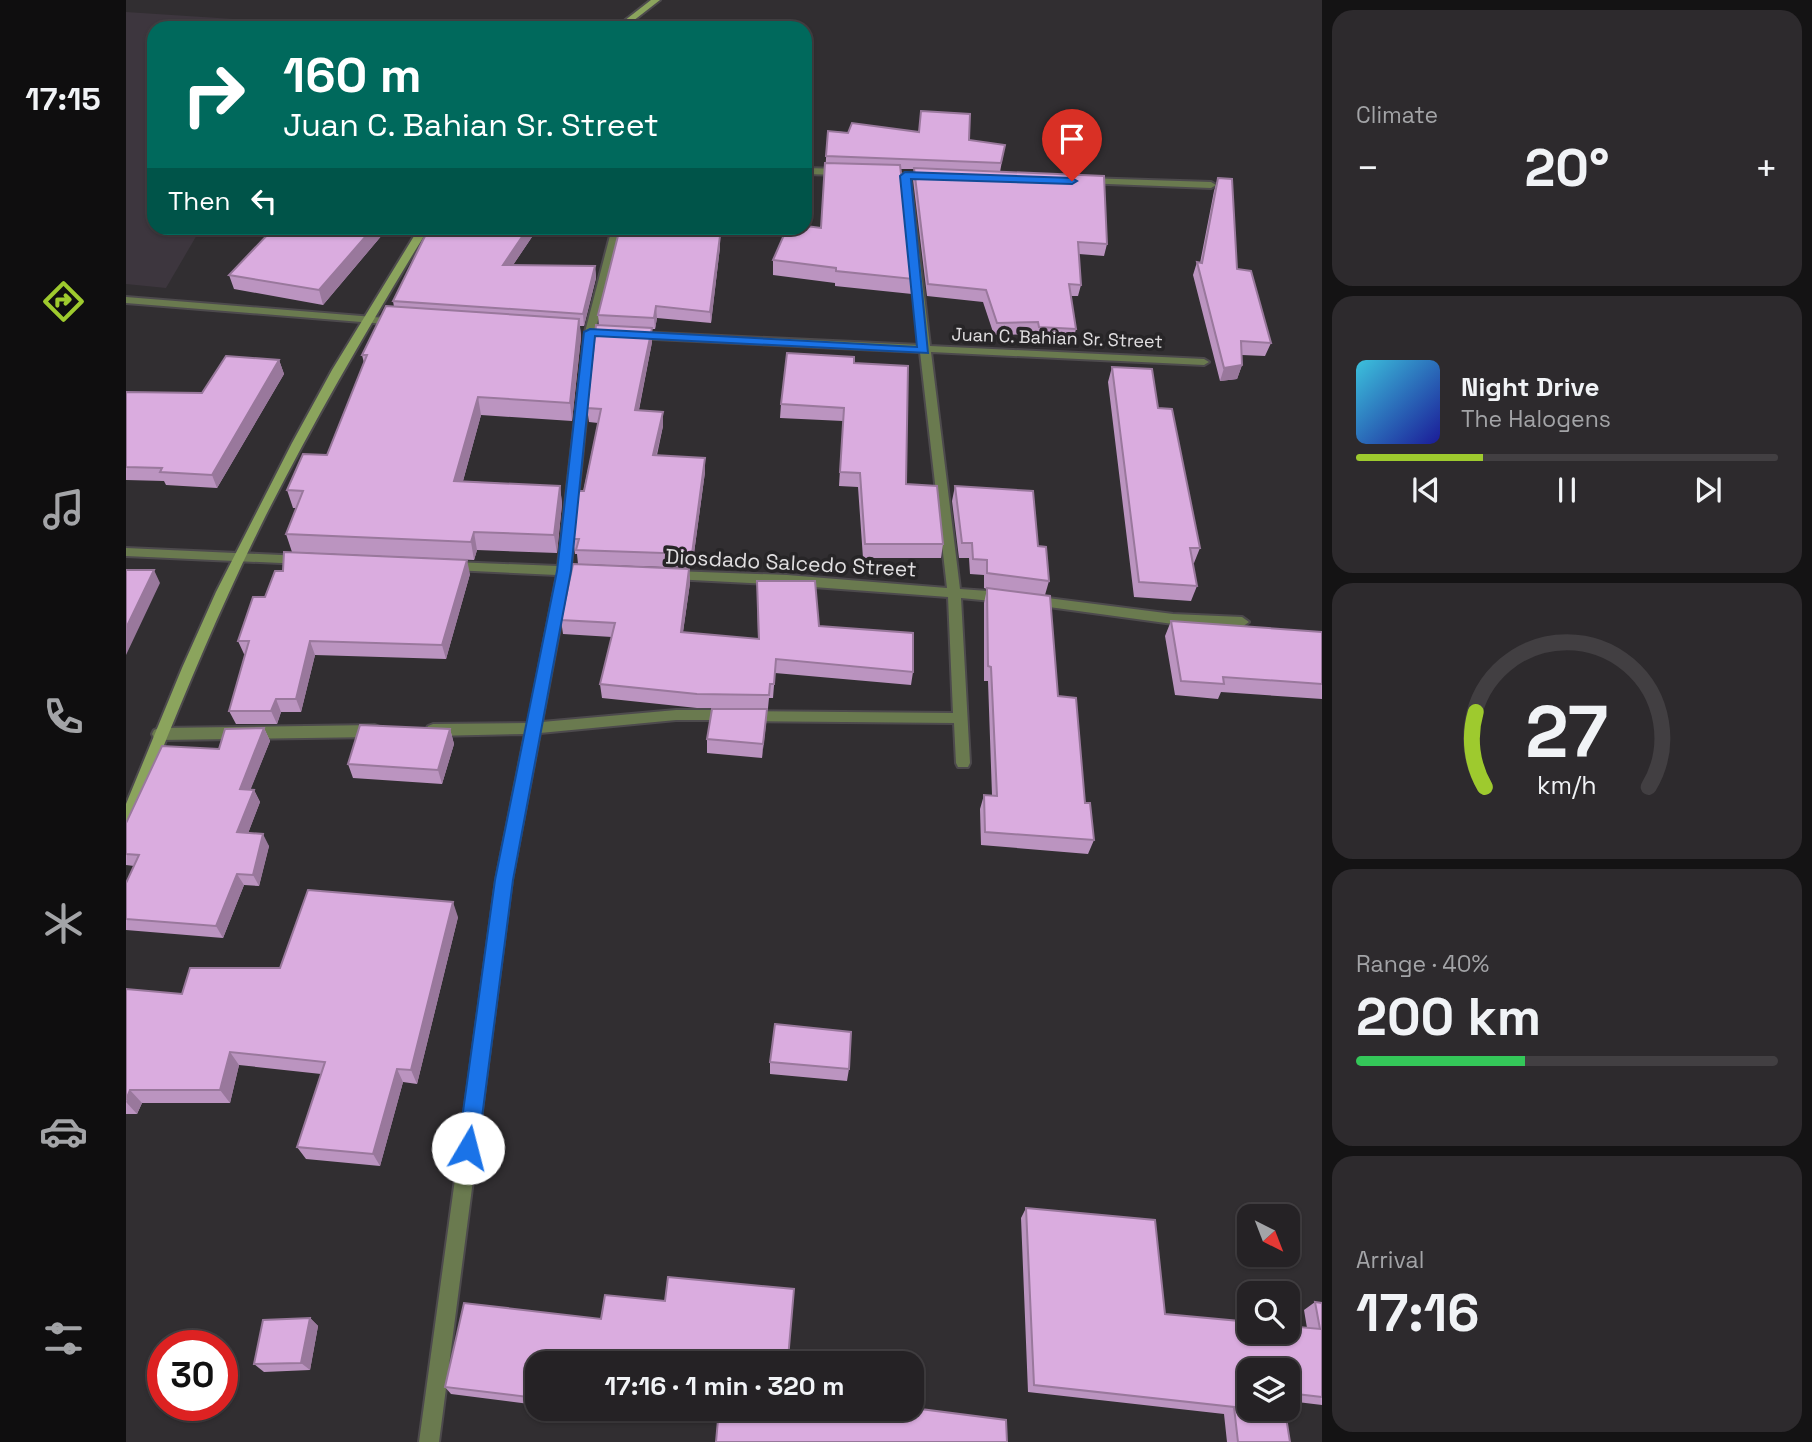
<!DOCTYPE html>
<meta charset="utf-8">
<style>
:root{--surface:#252225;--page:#2d2a2d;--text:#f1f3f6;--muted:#a3a4a7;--line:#423f42;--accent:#9eca2e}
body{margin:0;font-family:"Space Grotesk",sans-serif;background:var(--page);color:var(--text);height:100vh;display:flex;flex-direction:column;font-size:26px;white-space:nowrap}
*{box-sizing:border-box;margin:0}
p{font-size:23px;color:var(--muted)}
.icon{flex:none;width:38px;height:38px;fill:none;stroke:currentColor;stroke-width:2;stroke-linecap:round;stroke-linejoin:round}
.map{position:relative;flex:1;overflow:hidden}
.sheet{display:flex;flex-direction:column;gap:10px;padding:10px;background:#141314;width:490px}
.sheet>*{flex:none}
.guide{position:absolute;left:21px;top:21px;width:665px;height:214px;border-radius:21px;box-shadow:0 2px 5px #0004,0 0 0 2px var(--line);background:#00695c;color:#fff;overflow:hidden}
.needle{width:46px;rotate:138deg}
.fabs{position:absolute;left:1111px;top:1204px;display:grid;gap:14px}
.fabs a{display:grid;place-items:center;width:63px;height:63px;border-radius:14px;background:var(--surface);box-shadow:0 2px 5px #0004,0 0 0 2px var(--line);font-size:35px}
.speed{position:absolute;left:21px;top:1330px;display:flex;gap:14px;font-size:35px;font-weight:700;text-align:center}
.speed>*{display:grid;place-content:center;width:91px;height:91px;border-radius:50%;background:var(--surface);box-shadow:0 2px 5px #0004,0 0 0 2px var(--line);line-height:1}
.speed .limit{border:10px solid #d22;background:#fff;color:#111}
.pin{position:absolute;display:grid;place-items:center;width:60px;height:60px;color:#fff;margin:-72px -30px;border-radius:50% 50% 50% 0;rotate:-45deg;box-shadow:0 0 7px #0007}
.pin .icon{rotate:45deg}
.me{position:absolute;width:77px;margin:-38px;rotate:8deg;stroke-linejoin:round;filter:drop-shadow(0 0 5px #0008)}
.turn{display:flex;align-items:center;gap:24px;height:147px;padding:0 21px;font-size:32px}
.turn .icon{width:91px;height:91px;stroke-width:2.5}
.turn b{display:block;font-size:49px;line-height:60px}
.then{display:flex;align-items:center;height:66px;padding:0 21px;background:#0003;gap:14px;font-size:26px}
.big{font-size:52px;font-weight:700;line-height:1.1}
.sheet .widget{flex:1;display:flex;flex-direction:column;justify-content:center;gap:10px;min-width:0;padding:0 24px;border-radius:21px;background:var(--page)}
.sheet .dial{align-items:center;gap:0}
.dial svg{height:182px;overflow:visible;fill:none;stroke:var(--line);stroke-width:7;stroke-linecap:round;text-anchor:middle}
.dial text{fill:var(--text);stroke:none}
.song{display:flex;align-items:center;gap:21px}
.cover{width:84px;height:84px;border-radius:10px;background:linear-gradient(135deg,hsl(190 70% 55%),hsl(240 70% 35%))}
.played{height:7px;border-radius:4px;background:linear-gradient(90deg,var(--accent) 30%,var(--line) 30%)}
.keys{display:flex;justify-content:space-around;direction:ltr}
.heat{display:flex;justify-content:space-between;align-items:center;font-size:38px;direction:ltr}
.charge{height:10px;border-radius:5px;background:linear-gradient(90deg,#34c759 40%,var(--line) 0)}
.trip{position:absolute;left:399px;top:1351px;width:399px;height:70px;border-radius:21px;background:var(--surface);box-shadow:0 2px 5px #0004,0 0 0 2px var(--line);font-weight:700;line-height:70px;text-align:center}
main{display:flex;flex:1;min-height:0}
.dock{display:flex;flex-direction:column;width:126px;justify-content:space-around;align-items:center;background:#0f0e0f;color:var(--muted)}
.dock .icon{width:49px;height:49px}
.dock .active{color:var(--accent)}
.dock b{font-size:32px;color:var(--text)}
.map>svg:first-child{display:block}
</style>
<main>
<nav class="dock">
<b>17:15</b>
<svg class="icon active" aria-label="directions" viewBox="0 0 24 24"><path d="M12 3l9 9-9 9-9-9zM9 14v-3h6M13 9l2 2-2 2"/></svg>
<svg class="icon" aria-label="music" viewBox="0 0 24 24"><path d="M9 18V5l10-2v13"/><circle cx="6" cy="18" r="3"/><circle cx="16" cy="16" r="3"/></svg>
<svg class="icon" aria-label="phone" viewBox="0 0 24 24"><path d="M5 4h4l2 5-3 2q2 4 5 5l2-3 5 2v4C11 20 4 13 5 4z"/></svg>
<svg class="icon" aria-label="climate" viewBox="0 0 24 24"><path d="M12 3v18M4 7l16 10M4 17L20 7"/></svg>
<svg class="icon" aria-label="car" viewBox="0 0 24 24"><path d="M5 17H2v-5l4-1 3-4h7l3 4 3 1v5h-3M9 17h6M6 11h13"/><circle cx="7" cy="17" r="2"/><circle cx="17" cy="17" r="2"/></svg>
<svg class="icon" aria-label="filters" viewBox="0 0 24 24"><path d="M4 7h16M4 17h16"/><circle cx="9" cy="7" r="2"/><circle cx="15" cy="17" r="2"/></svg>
</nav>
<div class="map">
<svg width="1196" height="1442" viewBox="0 0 1196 1442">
<rect width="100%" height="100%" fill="#312e31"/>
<!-- built -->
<path fill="#3d363e" d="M0,12l245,16h-217v200h47l-35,60 -40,-4z"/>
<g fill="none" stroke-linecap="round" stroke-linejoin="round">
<!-- street casing -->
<g stroke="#4d4a4d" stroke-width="4">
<path id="street" d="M679,168l37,1 5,3 -5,3 -37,-1z
M779,173l5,3 20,170 274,13 5,3 -5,3 -273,-13 29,237 42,3 6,5 -6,5 -41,-4 9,165 -2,4h-10l-2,-4 -2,-40 -206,-2 -5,-1 -2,-4 2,-4 5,-1 205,2 -5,-116 -161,-12 -114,-6 -6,-4 6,-4 114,4 160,13 -27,-236 -285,-14 -5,-3 5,-3 285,13 -20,-169z
M960,178l125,4 5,3 -5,3 -128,-5 -2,-2z
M486,228h10l-27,104 -24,234 7,5 -2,3 -6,1 -28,147 134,-12h51l5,1 2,4 -2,4 -5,1h-51l-136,13 -28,147 -73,562h-20l77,-562 29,-146 -92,2 -5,-2 -2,-4 2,-4 5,-2 95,-1 29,-148 -104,-5 -6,-4 6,-4 105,4 27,-234z
M0,297l272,22 5,3 -5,3 -272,-22z
M0,548l177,8 6,4 -6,4 -177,-8z
M906,596l141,18 69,3 7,5 -7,5 -69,-3 -146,-20 -1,-3 1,-3z
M249,725l5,2 2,4 -2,4 -5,2 -216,3 -5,-2 -2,-4 2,-4 5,-2z"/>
</g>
<!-- secondary casing -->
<g stroke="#4d4a4d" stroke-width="4">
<path id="secondary" d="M525,0h9l-36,28h-9z
M293,228h10c-58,94 -113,189 -163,287 -50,100 -92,204 -133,308l-2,4 -5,2v-25l56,-136 34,-76 76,-149 40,-73z"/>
</g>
<!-- street -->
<use href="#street" fill="#6a7a4f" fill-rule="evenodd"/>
<!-- secondary -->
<use href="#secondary" fill="#8ba45d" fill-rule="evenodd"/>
</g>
<!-- wall -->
<path fill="#bb94c0" d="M702,131l141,9 36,5 -5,27 107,72 -3,12 -25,-2 2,31 -3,11h-7l5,33 -3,12 -37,-2v-5l-42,1 -11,-33 -56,-6 -14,-116 1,-11h-13l12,110 -1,15 -77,-8v-3l-62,-8v-15l48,-32z
M1092,178l19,91 34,74 -6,13 -23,-1v10l-5,14 -17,2 -27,-106 4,-13 3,1 14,-72z
M95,228h167l-65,77 -89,-16 -5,-14 37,-39 -44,-4z
M303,228h109l-25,37 82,1 1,12 -12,48h-4l1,11 -9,84 -91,-6 -18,66 97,5 2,18 -5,49 -80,-3 -3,10 -182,-8 -6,-18 10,-26h-3l-6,-18 40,-35 37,-92 -2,-8 32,-48 -1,-6z
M568,235l26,12 -9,76 -54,-5 -2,11h-3v13l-13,68 24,2v14l-6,29 48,17 -13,96 -114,-4 -1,-10h-2l-2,-15 25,-116 -9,-1 -2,-14 12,-83 -1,-10z
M153,360l5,14 -67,114 -51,-3 -2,-4 -38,-1v-88l76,1z
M728,363l52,121 37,60 -2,14h-78l-5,-71 -19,-1 4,-65 -63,-3 1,-14z
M986,367l46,41 42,140 -6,15h-1l4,23 -6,15 -57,-4 -26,-215z
M829,486l83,60 11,35 -4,14 13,101 36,144 -6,14 -107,-9 -1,-36 4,-14h8l-4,-114h-4v-78l3,-14 -3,-1v-13l-14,-1 -1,-16h-10l-7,-57z
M563,569l1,14 -7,49 75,7 -1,-58 62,45 94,46 -2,13 -136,-12 -2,25h-4l-1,10h-71l-95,-10 -2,-14 12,-47 -49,-3 -2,-14z
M344,574l-24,85 -131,-4 -14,57h-20l-4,12h-41l-7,-13 16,-57h-1l-6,-13 27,-44z
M1045,621l151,11v67l-101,-7 -3,7 -43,-4 -10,-59z
M641,709l-5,49 -55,-5v-14z
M138,728l6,13 -20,49h4l6,12 -12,31 21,13 -10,40 -15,-1 -21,53 -97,-8v-47l8,-17 -8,-1v-42l93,-74z
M324,729l4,15 -12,40 -89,-6 -5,-14z
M332,917l-41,167 -14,-2 -23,84 -74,-7 -9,-12 24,-73 -82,-9 -9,38h-88l-5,11h-11v-125l56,5 98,-26z
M644,1062l79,7 -2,12 -77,-7z
M900,1208l139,106 142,14 -3,-18 11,-8 7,1v102l-33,-4 1,11 -4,3 4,27h-63l-3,-28 -196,-22 -7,-174z
M539,1301l-128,62v42l-86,-11 -6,-7 156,-68z
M184,1318l8,8 -8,44 -46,2 -10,-8z
M567,1409h219l-193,3z"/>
<!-- shaded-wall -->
<path fill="#99789c" d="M247,228h15l-65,77 -4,-15z
M402,228h10l-33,49 -2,-12z
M567,228h3l-5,18v-11z
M594,236v11l-9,76 -1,-11z
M469,266l1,12 -12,48 -1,-12z
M530,306l1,12 -2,11 -1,-11z
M453,319l2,18 -9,84 -2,-18z
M526,328v14l-16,82 -1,-14z
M153,360l5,14 -67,114 -5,-13z
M1116,365l-5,14 -17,2 4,-13z
M352,397l3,18 -23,84 -4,-18z
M537,412v14l-10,43v-14z
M579,458v14l-13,96v-14z
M434,486l2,18 -5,49 -3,-18z
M348,532l3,18 -3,10 -3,-18z
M341,560l3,14 -24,85 -4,-14z
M563,569l1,14 -9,63v-14z
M28,570l6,13 -34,72v-27z
M184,641l5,14 -14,57 -5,-13z
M150,699l5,13 -4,12 -6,-13z
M641,709l-1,15 -4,34 1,-14z
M138,728l6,13 -24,60 -6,-12z
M324,729l4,15 -12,40 -4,-14z
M128,790l6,12 -16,42 -7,-12z
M137,834l6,12 -10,40 -6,-11z
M111,874l7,11 -21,53 -7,-12z
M327,902l5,15 -41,167 -6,-14z
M104,1052l9,13 -9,38 -10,-13z
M271,1069l6,13 -23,84 -7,-12z
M4,1090l12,13 -5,11 -11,-12z
M184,1318l8,8 -8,44 -9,-7z"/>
<!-- building -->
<path fill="#daacdf" stroke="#99789c" stroke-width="2" d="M795,111l49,3 -1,26 36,5 -4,18 -175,-7 2,-25 20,2 4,-10 67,9z
M699,163l75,2 13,114 -77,-8v-3l-63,-8 14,-32h18v-2l16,2z
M788,168l190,8 3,68 -29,-2 3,43 -12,-1 7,45 -37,-2 -1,-5 -41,1 -11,-33 -58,-6z
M1092,178l14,1 5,90 14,2 20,72 -30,-2 1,24 -18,3 -27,-106 5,1z
M148,228h99l-54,62 -90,-15z
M303,228h99l-25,37 92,1 -12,48 -190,-13z
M494,228h73l-2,7 29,1 -10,76 -54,-6 -2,12 -56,-3z
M260,306l193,13 -9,84 -92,-6 -24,84 106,5 -6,49 -80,-3 -3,10 -185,-8 17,-43 -16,-1 16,-36 24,1 40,-100h-5z
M470,325l56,3 -17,82 28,2 -10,43 52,3 -13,96 -116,-4 3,-11h-6l5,-48h6l17,-82 -14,-1z
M661,353l67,4v6l54,3 -2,118 31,2 6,58h-78l-5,-71 -20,-1 4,-64 -63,-4z
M100,356l53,4 -67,115 -52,-3 2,-4 -36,-1v-75l76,1z
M986,367l40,2 6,39 14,1 28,139h-10l7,38 -58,-4z
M829,486l78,5 5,55 8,1 3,34 -62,-8v-13l-14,-1 -1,-16h-10z
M158,552l183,8 -25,85 -132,-4 -14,58h-20l-5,12h-42l20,-70h-11l15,-44h12l10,-26h8z
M447,564l116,5 -8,63 78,7 -2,-58h58l4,45 94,7v39l-137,-13 -2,25h-4l-1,11 -72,-1 -97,-10 15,-61 -54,-3z
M0,570h28l-28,58z
M861,588l63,8 8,100 18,2 9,105h5l4,37 -109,-8 -1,-37 13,1 -6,-129 -3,-1z
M1045,621l151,11v52l-99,-7 1,7 -43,-3z
M586,709h55l-4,35 -56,-5z
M234,725l90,4 -12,41 -90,-6z
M138,728l-24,61 14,1 -17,42 26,2 -10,41 -16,-1 -21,52 -90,-7v-36l13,-28 -13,-1v-31l36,-77 57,3 6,-20z
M182,890l145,12 -42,168 -14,-1 -24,85 -76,-7 28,-85 -95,-10 -10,38h-90l-4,10v-111l56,5 8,-26h90z
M649,1024l76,8 -2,37 -79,-7z
M900,1208l129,12 10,94 85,8v10h38v-6l32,3 -5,-27 7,1v94l-34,-4v-23h-38v39h38v-12l2,15 -5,-1 5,31h-52l-4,-35 -200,-22z
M542,1277l126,12 -6,70h7v4h-258l-1,35 -91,-11 19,-84 137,16 4,-24 60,6z
M184,1318l-9,45 -47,1 9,-44z
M786,1378l10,1 -1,30 85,11 1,22h-291l3,-33h193z"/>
<!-- route -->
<path fill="#1a73e8" stroke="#114b97" stroke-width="2" d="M779,172l167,6 5,3 -5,3 -161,-5 17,174 -333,-17 -24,235 -58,309 -35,268 -3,7 -7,3 -7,-3 -3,-7 37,-268 62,-309 27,-239 6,-3 327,18 -17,-171z"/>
<g text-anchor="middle" stroke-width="7" stroke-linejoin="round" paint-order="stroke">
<!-- far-street labels -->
<g font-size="18" fill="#e0dee0" stroke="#272527">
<text transform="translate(931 338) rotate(2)" y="6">Juan C. Bahian Sr. Street</text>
</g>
<!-- street labels -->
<g font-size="21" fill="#e0dee0" stroke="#272527">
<text transform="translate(665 563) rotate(3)" y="7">Diosdado Salcedo Street</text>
</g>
</g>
</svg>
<div class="fabs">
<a><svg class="needle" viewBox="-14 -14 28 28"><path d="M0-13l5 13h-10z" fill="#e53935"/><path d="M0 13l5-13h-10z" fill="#a3a4a7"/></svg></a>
<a><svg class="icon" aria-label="search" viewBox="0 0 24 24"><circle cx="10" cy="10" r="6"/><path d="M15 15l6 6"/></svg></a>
<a><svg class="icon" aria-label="layers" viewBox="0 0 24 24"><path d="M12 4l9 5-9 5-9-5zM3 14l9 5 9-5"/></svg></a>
</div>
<div class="speed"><div class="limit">30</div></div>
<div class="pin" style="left:946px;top:181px;background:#d93025"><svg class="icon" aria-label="arrive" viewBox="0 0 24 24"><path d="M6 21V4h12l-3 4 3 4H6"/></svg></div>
<svg class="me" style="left:342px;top:1148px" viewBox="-20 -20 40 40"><circle r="19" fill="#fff"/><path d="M0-13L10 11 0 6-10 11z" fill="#1a73e8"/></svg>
<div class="trip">17:16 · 1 min · 320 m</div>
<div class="guide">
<div class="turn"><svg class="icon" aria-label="right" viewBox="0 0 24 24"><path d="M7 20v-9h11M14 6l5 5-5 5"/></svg><div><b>160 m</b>Juan C. Bahian Sr. Street</div></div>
<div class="then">Then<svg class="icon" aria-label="left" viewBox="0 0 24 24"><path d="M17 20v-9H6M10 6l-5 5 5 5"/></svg></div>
</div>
</div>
<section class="sheet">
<div class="widget"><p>Climate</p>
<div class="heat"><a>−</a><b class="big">20°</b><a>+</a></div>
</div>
<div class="widget">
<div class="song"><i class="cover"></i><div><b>Night Drive</b><p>The Halogens</p></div></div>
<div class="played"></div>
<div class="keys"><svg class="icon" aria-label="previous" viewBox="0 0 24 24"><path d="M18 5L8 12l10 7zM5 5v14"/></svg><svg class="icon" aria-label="pause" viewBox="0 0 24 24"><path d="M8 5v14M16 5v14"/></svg><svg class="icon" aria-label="next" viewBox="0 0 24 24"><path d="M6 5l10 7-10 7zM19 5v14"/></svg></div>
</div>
<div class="widget dial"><svg viewBox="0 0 100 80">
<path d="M14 69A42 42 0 1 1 86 69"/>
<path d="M14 69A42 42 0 0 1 10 36" stroke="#9eca2e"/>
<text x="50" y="56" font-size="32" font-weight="700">27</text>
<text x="50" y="72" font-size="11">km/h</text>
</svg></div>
<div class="widget"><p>Range · 40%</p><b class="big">200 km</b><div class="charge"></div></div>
<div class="widget"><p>Arrival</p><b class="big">17:16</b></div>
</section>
</main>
